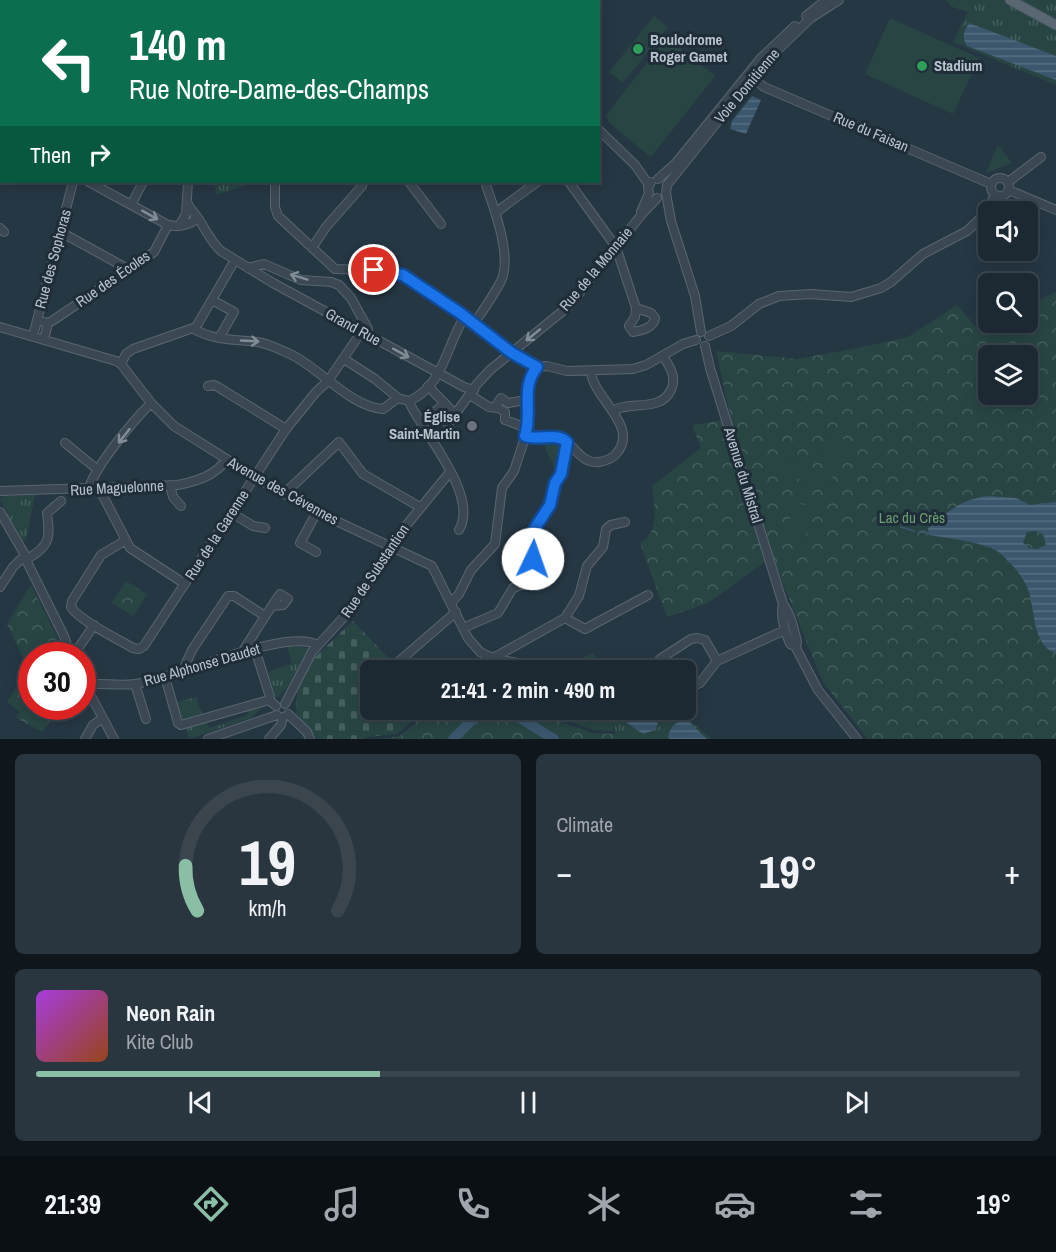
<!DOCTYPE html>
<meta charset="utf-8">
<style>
:root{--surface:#1c2933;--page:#29353f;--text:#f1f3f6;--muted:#a0a6ac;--line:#3a454e;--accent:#8abfa5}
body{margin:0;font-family:"Archivo Narrow",sans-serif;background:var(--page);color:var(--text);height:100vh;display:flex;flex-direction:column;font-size:22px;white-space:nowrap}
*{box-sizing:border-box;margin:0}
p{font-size:20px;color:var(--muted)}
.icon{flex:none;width:33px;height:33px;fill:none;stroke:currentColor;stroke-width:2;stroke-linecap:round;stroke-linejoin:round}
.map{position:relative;height:739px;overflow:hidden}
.details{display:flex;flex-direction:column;gap:15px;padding:15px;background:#0f171c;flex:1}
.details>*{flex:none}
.top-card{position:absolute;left:0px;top:0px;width:600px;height:183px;box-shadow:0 3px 15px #0003,0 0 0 2px var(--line);background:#0b6e4f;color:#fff;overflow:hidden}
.fabs{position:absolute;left:978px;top:201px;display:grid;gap:12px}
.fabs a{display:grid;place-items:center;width:60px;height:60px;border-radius:9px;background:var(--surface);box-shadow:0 3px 15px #0003,0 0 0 2px var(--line);font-size:30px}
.speed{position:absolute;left:18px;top:642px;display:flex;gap:12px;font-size:30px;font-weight:700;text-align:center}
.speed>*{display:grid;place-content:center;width:78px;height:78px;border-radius:50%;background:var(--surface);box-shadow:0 3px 15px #0003,0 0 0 2px var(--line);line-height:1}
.speed .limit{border:9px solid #d22;background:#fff;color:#111}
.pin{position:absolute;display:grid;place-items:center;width:51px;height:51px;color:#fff;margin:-26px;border:3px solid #fff;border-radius:50%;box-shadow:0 2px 6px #0007}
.me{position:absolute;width:66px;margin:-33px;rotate:3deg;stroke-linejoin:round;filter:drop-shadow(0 0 4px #0008)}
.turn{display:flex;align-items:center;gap:21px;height:126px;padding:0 30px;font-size:27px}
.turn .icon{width:78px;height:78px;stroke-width:2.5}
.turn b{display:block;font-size:42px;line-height:51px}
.then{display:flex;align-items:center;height:57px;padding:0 30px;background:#0003;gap:12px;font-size:22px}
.big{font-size:45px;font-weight:800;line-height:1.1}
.details .widget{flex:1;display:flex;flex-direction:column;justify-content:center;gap:9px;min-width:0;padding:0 21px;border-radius:9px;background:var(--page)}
.details .dial{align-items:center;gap:0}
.dial svg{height:156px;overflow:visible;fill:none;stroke:var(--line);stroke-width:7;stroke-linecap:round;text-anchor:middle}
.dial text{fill:var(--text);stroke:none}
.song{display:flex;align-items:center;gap:18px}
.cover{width:72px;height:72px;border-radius:9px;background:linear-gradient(135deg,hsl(280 70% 55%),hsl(20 70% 35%))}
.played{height:6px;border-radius:3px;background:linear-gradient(90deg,var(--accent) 35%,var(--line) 35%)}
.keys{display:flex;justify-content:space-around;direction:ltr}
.heat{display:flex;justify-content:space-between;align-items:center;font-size:33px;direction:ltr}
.details .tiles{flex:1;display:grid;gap:15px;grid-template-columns:1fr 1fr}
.widget:last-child{grid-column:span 2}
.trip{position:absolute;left:360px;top:660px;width:336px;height:60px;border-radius:9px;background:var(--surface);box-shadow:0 3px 15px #0003,0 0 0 2px var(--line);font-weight:800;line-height:60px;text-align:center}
.menu{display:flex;height:96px;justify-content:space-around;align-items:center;background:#0b1014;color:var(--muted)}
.menu .icon{width:42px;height:42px}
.menu .on{color:var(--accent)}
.menu b{font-size:27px;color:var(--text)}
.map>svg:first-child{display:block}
</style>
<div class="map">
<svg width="1056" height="739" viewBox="0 0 1056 739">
<defs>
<pattern id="grass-tufts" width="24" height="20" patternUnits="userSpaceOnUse" patternTransform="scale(1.5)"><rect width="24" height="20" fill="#284544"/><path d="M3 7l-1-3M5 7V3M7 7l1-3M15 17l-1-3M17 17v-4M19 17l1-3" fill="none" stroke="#455e5e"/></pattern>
<pattern id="forest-crowns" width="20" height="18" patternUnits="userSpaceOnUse" patternTransform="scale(1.5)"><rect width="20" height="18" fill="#284544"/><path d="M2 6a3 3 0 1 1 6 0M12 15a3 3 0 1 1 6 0" fill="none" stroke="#455e5e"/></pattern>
<pattern id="cemetery-stones" width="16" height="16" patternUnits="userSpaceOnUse" patternTransform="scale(1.5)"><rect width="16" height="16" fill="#284544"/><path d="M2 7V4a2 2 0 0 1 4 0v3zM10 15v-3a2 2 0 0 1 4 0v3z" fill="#455e5e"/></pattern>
<pattern id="water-rules" width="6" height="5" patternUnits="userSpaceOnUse" patternTransform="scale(1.5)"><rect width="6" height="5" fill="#3b576d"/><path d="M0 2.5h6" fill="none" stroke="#556e81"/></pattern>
</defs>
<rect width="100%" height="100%" fill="#263744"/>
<!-- grass -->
<path fill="url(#grass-tufts)" d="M947,0h109v85l-103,-43 15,-30 -18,-6z
M998,145l14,18 -26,10z
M213,182h38l1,1 -35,12z
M35,495l-9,45 -6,2 -20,-43 5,-3z
M287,646l22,2 -21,38 -11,12 -2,-2 -7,-24 24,-9z
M593,653l14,17h-50z
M196,697l6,18 -21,6 -6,-18z
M266,704l-15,14 -62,21 -3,-11 20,-7 3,7 39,-13 -1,-6z
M598,710h46l19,12 19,-12 10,12 20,17h-83l-14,-5v-8z"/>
<!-- forest -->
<path fill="url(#forest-crowns)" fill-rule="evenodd" d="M1056,292v447h-188l-45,-57 -51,-125 -64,46 -41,14 -27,-74c21,-12 14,-37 12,-57l49,-38 -9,-23 39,-6 -15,-68 80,8 62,-11 50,-11 49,-32 21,24 10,-9v2h40v-20l10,-2zM988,356h40v38h-40z
M557,441l4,3 -5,28c-3,-11 -10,-19 -12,-29z
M126,581l21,13 -14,22 -21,-13z
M31,585l35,70 -34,1v50l26,1 -15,25 -27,-14 4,-6 -13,-10 21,-34 -21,-44z
M431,710h97l64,23 23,1 14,5h-249l20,-3z"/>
<!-- cemetery -->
<path fill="url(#cemetery-stones)" d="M353,621l47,49h-30v40h55l-28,24 -30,3 -3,2h-46l-22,-23 1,-25 17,-33z"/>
<!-- pitch -->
<path fill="#284544" d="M654,16l14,11 -45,56 -14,-11z
M890,18l89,40 -26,56 -88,-40z
M663,42l10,1 42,33 -64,81 -42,-34 -3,-8z
M832,433l14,8 -14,26 -15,-8z
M788,456l45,21 -8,15 -45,-22z
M791,503l17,2 -2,35 -17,-2z
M536,710h62l17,16 -2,5 -20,-1z"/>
<!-- water -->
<path fill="url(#water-rules)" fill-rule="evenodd" d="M969,23l87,33v24l-89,-34c-6,-10 -3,-14 2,-23z
M752,96l9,4 -15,34 -16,-5 2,-8z
M989,496l27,2 14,7 26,-3v151c-25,-7 -20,-46 -29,-66 -5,-12 -19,-28 -30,-36 -14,-9 -51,-13 -68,-16l-1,-7c21,-17 33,-29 61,-32zM1035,531l8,3 3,11 -9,4h-7l-7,-6 4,-11z
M612,710h26l20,13 -3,7 -12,4 -19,-13z
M686,719l21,20h-37l-2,-2c2,-10 8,-16 18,-18z"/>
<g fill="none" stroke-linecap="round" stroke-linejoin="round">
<!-- stream -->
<path stroke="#3b576d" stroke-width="1.5" d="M901,527l13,4
M919,532l10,1"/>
<!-- river -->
<path stroke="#3b576d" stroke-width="10" d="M453,739l27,-27 33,2 41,25"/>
<!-- minor casing -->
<g stroke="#596671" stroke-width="10">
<path id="minor" d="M143,0l1,2
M201,0l1,2
M260,0l1,2
M412,0l3,2
M466,0l1,2
M16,2v-2
M164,2l4,-2
M440,2v-2
M594,2l2,-2
M806,16l20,-16
M752,77l12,10 227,97
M0,86l2,-7
M598,129l37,36 14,20
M0,131l2,1
M991 187a9 9 0 1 1 18 0a9 9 0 1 1-18 0Z
M658,179l18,-16 85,-105 34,-32
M89,182l79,43c10,2 19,1 27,-5v-6
M275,182v25l3,9 57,53 39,1 29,5 57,38 52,40 25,14 10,-1 20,5 66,-2 13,-4 37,-21 13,-4
M409,182l32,42
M569,182l47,65 20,61 -1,9 -6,9 4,6c9,-1 21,-5 22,-14l-4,-5 -15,-5
M1008,182l33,-25
M1009,190l47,20
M187,202c3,8 7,10 11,16 8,12 13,24 23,33l52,32 191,104 10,3
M131,205l12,-23
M641,212l8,-19 -1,-6 3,-5
M495,213l42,-31
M179,226l7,-12 2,-32
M0,228l4,4
M60,235l8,1 60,33
M312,248l14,-21 36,-41 -1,-4
M248,268l16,-4 37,16 30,2 8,3 12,13 17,31v6
M212,300l22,12 -15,26
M37,320l11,3 4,-2 102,-69 14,-27
M474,324c9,-14 20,-29 27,-43 12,-25 -8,-75 -16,-99
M0,327l116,34 5,3 30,39 23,23 81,51 62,35 115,54 36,72 12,14 13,6 43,9 9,3
M194,329c21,12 40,10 63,13 11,1 24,8 35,13 27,13 59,52 91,54l15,-11
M701,332l-6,-36 -24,-75 -5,-28 1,-8 98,-123 46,-44 28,-18
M33,336l40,-154
M709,336l22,-10 28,-22 20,-8 32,-2 40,3 30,-9 10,-6 32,-28 44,-23 16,-15 12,-21
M44,339l4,-16
M705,346l5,22 73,236c8,11 11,25 14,38l-1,5 1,3 21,40 39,49
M344,359l31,20 23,19 11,3c2,7 7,13 11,20 16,27 57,79 39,109
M121,364l5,-10 7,-5 63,-22 39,-67
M208,386l6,-1 4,2 68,42
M428,386l27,28
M470,395l19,12 9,1 7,4v8l14,5 8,6
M409,401c35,-15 37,-56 56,-85
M495,407l6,-9 7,5 18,-3
M612,411c18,-11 48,2 59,-21 6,-13 -1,-23 -8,-34
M421,423l23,-19
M450,429l-2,-5 29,-40 13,-14 79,-64 73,-92 15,-16
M525,436l13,3 24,-1c13,8 19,26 37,24 6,-1 13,-3 17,-8 25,-28 -24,-56 -25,-83
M65,443l33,27
M170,485l3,12 8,9
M96,487l7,9 27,52 55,36
M89,488c7,-23 44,-67 62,-85
M0,491l178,-6c19,-4 37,-9 49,-26
M284,494l55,-52 24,32 57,33
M0,512l25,43
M232,513l21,13 12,2
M126,540l-25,15 -29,46 -1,6c9,14 47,32 62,41l6,1 5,-3 142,-217 30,-37 12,-11 34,-50
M316,552l-16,-9 17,-31
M29,558c22,-13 21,-22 18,-45l14,-12
M27,562l37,74 7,20
M0,587l13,-20 7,-7
M452,602l7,-8 12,-24 24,-26 7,-56 12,-17 13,-40c5,-24 -8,-42 10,-64
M783,604c-3,14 2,27 7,40l6,3
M565,618l20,11 63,-34
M463,628l35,-15 15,-25 19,-7 3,-53 15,-23 5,-22 6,-9 6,-32
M255,649l15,48 -1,3 7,6
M241,654c13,-20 25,-40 39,-60l8,5 -5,6 -11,1
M73,656l21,-31
M493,658l72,-40 14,-22 8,-30 16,-19 3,-18 5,-4 14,-3
M397,663l59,-51
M183,670l9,-20 36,-54h6l31,20
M656,670v-5l4,-6 31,-20 6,-1 8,2 12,21
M165,677l13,46 3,2 88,-25
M83,681l31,58
M85,684c16,-1 34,2 50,0 39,-5 152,-57 182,-39
M135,684l11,35
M686,689l14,-6 17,-22 68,-31
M285,704l27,-52 40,-44 48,-75 50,-61
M288,714l19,18 3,7
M85,739l8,-14 10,-7
M208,739l69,-24
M269,739l12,-14 2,-8"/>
</g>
<!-- major casing -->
<g stroke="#475460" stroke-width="11">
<path id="major" d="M1010,0l46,25"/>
</g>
<!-- minor -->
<use href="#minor" stroke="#3b4853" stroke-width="8"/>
<!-- major -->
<use href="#major" stroke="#596773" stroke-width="9"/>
</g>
<!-- one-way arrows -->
<defs><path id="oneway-shaft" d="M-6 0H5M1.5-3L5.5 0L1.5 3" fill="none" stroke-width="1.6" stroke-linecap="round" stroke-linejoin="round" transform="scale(1.5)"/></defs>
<g stroke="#808c96">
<use href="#oneway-shaft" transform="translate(150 215) rotate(29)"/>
<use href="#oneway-shaft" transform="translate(299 277) rotate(-163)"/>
<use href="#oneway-shaft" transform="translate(533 335) rotate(141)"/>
<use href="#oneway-shaft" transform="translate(250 341) rotate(3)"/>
<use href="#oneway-shaft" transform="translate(401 353) rotate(29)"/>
<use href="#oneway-shaft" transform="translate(124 436) rotate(128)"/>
</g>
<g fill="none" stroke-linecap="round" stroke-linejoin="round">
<!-- route casing -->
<g stroke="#114b97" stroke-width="15">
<path id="route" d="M374,270l29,5 57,38 52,40 25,14c-17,21 -4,45 -12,69 14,5 31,-4 42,6l-6,32 -6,9 -5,22 -15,23 -2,31"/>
</g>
<!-- route -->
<use href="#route" stroke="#1a73e8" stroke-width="10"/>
</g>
<!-- markers -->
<g fill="#2e9e5b" stroke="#1f2d39" stroke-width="2">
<circle cx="638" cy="49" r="6"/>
<circle cx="922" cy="66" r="6"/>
</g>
<circle fill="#6b7280" stroke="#1f2d39" stroke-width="2" cx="472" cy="426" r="6"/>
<g text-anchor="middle" stroke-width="6" stroke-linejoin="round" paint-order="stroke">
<!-- poi labels -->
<g font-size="15" font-weight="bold" fill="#b8c3cd" stroke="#1f2d39" text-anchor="start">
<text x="650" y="45">Boulodrome<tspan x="650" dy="17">Roger Gamet</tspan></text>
<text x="934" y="71">Stadium</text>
<text x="460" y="422" text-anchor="end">Église<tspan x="460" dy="17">Saint-Martin</tspan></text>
</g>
<!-- street labels -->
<g font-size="15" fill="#b8c3cd" stroke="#1f2d39">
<text transform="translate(747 86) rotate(-50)" y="5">Voie Domitienne</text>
<text transform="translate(871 132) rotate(23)" y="5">Rue du Faisan</text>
<text transform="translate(53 259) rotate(-75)" y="5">Rue des Sophoras</text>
<text transform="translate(596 269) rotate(-50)" y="5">Rue de la Monnaie</text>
<text transform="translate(113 279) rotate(-35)" y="5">Rue des Écoles</text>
<text transform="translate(353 327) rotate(29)" y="5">Grand Rue</text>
<text transform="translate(743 475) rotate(73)" y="5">Avenue du Mistral</text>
<text transform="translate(117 488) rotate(-3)" y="5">Rue Maguelonne</text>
<text transform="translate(283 491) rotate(29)" y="5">Avenue des Cévennes</text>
<text transform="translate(217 535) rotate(-57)" y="5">Rue de la Garenne</text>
<text transform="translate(375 571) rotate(-56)" y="5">Rue de Substantion</text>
<text transform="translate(202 665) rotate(-16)" y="5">Rue Alphonse Daudet</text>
</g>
<!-- park labels -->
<g font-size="15" fill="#6e9e73" stroke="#1f2d39">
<text x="912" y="523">Lac du Crès</text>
</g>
</g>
</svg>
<div class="fabs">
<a><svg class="icon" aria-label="sound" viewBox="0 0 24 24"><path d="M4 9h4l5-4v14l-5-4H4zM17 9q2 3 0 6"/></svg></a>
<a><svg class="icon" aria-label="search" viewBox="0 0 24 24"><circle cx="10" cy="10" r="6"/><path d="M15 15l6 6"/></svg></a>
<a><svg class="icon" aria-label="layers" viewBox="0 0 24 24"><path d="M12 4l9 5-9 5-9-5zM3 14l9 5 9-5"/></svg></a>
</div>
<div class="speed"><div class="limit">30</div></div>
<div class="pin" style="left:374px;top:270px;background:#d93025"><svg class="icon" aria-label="arrive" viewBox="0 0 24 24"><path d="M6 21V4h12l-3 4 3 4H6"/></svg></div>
<svg class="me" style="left:533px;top:559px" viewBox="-20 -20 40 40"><circle r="19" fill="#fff"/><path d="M0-13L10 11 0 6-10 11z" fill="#1a73e8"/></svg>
<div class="trip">21:41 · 2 min · 490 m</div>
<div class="top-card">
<div class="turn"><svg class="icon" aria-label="left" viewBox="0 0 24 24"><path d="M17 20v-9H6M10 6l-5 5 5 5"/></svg><div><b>140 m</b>Rue Notre-Dame-des-Champs</div></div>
<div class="then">Then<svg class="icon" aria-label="right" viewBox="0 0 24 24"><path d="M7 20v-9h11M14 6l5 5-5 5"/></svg></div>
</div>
</div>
<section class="details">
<div class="tiles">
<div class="widget dial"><svg viewBox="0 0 100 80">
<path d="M14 69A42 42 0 1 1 86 69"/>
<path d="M14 69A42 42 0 0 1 8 46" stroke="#8abfa5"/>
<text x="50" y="56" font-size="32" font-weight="700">19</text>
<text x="50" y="72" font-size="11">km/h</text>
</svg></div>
<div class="widget"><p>Climate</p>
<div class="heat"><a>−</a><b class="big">19°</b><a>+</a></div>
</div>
<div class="widget">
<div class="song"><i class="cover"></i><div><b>Neon Rain</b><p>Kite Club</p></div></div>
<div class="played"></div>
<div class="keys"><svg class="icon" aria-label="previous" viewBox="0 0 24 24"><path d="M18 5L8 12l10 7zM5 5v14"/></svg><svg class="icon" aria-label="pause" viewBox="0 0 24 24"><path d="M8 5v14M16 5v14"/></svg><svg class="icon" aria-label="next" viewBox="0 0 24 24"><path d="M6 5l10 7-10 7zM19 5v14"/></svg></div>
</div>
</div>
</section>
<nav class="menu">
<b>21:39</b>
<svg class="icon on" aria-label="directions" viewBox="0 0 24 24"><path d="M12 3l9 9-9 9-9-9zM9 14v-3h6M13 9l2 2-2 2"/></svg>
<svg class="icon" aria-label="music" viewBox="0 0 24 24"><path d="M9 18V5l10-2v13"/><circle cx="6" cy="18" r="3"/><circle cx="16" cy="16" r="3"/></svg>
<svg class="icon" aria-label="phone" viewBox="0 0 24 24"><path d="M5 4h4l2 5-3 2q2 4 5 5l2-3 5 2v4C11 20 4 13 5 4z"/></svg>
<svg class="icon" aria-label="climate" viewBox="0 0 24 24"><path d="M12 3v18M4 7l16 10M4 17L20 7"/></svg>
<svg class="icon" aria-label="car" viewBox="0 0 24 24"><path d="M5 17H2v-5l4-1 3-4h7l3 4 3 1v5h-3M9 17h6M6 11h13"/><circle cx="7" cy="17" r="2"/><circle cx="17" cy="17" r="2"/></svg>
<svg class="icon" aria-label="filters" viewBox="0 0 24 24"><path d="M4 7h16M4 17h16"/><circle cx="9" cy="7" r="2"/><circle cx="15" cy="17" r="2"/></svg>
<b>19°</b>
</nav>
